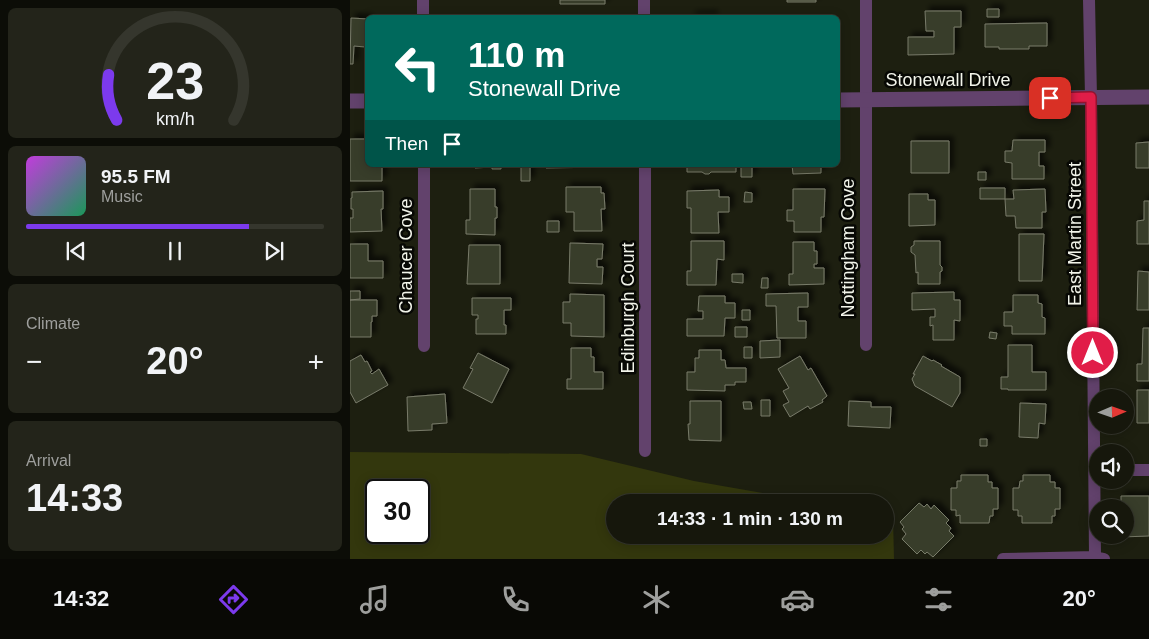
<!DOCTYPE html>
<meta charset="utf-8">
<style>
:root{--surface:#16170c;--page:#23241a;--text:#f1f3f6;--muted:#9e9f9d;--line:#35362d;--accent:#7c3aed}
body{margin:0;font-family:Arial,sans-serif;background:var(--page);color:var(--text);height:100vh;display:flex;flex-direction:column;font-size:19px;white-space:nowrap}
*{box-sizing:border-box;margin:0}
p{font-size:16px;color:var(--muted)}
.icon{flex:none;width:28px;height:28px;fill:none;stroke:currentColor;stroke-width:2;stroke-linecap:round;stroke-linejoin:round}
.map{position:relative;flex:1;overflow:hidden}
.sheet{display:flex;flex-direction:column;gap:8px;padding:8px;background:#0c0d07;width:350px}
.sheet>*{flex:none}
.hud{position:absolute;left:15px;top:15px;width:475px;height:152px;border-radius:8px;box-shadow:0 2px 12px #0003,0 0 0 1px var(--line);background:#00695c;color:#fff;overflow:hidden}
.needle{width:32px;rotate:88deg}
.tools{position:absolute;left:739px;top:389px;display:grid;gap:10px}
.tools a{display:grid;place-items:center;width:45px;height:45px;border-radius:50%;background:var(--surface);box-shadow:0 2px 12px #0003,0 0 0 1px var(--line);font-size:25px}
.speed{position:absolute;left:15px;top:479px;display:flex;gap:10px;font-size:25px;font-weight:700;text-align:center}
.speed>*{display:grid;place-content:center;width:65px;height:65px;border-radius:50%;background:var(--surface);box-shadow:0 2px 12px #0003,0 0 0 1px var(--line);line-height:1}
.speed .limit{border:2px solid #111;border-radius:8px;background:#fff;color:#111}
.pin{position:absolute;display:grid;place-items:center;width:42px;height:42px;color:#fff;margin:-21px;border-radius:10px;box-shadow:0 2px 8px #0006}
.me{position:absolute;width:55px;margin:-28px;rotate:0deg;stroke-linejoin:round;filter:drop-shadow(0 0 4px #0008)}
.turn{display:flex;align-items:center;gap:18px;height:105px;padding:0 20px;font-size:22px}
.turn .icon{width:65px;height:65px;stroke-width:2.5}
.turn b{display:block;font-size:35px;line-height:42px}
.then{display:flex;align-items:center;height:48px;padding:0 20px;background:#0003;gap:10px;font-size:19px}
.big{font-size:38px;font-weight:700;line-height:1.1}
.sheet .card{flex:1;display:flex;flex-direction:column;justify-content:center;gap:8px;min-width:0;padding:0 18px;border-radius:8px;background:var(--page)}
.sheet .dial{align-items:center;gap:0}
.dial svg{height:130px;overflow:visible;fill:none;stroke:var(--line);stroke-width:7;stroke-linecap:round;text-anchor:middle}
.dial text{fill:var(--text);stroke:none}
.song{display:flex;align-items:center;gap:15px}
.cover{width:60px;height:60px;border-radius:8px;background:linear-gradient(135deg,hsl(290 70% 55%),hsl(150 70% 35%))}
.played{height:5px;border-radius:2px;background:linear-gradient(90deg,var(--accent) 75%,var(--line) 75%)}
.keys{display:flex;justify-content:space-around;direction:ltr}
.heat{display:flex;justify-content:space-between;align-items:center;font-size:28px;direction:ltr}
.trip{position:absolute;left:256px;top:494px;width:288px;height:50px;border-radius:25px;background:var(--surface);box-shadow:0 2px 12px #0003,0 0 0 1px var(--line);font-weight:700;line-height:50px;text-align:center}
.menu{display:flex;height:80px;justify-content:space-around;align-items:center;background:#090905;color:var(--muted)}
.menu .icon{width:35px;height:35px}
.menu .active{color:var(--accent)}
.menu b{font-size:22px;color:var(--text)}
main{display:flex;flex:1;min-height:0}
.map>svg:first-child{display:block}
</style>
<main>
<section class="sheet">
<div class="card dial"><svg viewBox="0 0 100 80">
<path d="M14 69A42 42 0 1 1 86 69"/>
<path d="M14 69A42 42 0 0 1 9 41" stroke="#7c3aed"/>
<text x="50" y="56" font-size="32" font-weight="700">23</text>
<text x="50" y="72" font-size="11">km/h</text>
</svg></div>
<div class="card">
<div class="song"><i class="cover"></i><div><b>95.5 FM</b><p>Music</p></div></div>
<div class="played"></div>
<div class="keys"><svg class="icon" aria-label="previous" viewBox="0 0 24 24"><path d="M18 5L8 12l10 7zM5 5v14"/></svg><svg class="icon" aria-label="pause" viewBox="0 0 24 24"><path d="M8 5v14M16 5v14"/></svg><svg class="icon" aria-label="next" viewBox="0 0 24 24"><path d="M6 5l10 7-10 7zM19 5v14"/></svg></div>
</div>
<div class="card"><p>Climate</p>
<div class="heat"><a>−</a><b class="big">20°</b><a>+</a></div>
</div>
<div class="card"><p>Arrival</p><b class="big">14:33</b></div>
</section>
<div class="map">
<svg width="799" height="559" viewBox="0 0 799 559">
<defs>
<filter id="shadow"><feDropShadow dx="4.5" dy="-4.5" stdDeviation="2.5" flood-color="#0009"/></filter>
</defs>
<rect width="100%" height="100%" fill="#1d1f10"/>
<!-- green -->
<path fill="#33370d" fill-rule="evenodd" d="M0,452l231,2 113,27 121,21h-200v33h270v-20l8,1 1,43h-544zM26,490h43v42h-43z"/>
<!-- building -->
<path fill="#393c2c" stroke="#787b69" filter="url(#shadow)" d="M210,0h45v4h-45z
M437,0h29v2h-29z
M637,9h12v8h-12z
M575,11h36v16h-7v27l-46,1v-18h26v-6h-8z
M363,15v3h-22v-2z
M1,18l17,1v24h-3v4l-11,-1 -1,18h-3z
M697,23v23h-18v3h-30v-2h-14v-23z
M0,139h17l1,26h14v16h-32z
M663,140h32v12h-6v14h5v13h-32v-16l-7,-1v-11h7z
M561,141h38v32h-38z
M799,142v26h-13v-25z
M116,165h49v1h-14v3h-9v-2l-17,1v-1h-9z
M171,165h9v16h-9z
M196,165h57v2l-57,1z
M337,165h49v7h-25l-2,2h-4l-3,-2h-15z
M391,165h11v12h-11z
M442,165h29v8l-28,1z
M628,172h8v8h-8z
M216,187h35v6h3l1,16h-4l1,22h-28v-19h-8z
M630,188h25v11h-25z
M120,189h25v18h2v11h-2v17l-29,-1v-14h4z
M443,189h32l-1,28h-3v15h-27v-11h-7v-11h6z
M695,189l1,23h-4v16h-26l-1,-12h-9l-1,-17h9l-1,-9z
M369,190v7h10v15h-11l1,21h-28v-25h-4v-17z
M33,191v18h-2l1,22 -32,1v-14h3v-9h-2v-11h1v-6z
M395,192l7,1v9h-8z
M559,194h19v6h7v25l-26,1z
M794,201h5v43h-12v-23l7,-1z
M197,221h12v11h-12z
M669,234h25l-2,47h-23z
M341,241h33v19l-7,-1 -1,26h-29v-14h4z
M564,241h26v24l2,2v4l-2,1v12h-22v-12l-2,1 -1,-18 -4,-3v-5l3,-2z
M443,242h21v9h3v13h-3v4h10v16l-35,1v-11h4z
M220,243l33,1 -1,15h-5v8h6l-1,17 -33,-1z
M0,244h18v17h15v17h-33z
M119,245h31v39h-33z
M788,271l11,1v38h-12z
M382,274h11v9l-11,-1z
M412,278h6v10h-7z
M0,291h10v8l-10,1z
M604,292v8h6v21l-6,-1v20h-21v-15l-3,1v-9h5v-8l-23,1v-17z
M458,293v14h-10v14h8v17h-29l-1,-32h-10v-12z
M220,294l34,1v42l-33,-1v-13h-8v-21h7z
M663,295h25v8l4,1v13l3,1v16h-33v-8h-8v-14h9z
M349,296h26v7h10v15h-10l-1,18h-37v-17h16v-8h-5z
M122,298h39v12h-7v15h2v9h-30v-15h2v-4h-6z
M0,300h27v16h-5v6h-1v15h-21z
M392,310h8v10h-8z
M385,327h12v10h-12z
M793,328h6v53h-12v-17h5z
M640,332l7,1 -1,6 -7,-1z
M430,340v17l-20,1v-17z
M658,345h24v27h14v18h-38v-1h-7v-12h7z
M394,347h8v11h-8z
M221,348h20v9h3v15h9v17h-36v-10h4z
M349,350h22v10h4l1,8h20v14h-11v3h-10v6l-38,-1v-18h8v-14h4z
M128,353l31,16 -17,34 -29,-15 10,-19 -3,-1z
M11,355l4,7 2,-1 5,10 -2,1 2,2 7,-5 9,16 -32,18 -6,-11v-31z
M450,356l8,14 3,-2 16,28 -5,4 1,2 -13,7 -2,-3 -18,11 -7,-12 6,-3 -6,-11 6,-3 -11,-19z
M573,356l9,5 1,-1 9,5 -1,1 19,11v16l-8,14 -37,-21 -3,-7 3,-5h-2z
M787,390h12v33h-12z
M95,394l2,29 -15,1v6l-24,1 -1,-34z
M411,400h9v16h-9z
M340,401h31v40l-32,-1 -1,-16h2z
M499,401l22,1v5h20l-1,21 -42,-2z
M393,402h8l1,7h-8z
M670,403l26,1 -1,20 -6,-1 -1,15 -19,-1z
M630,439h7v7h-7z
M611,475h27v7h4v6h6v21h-5v7h-3l-1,7h-29v-8l-4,1v-6h-5v-22h6v-7h4z
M673,475h27v7h5v6h5v21h-5v7h-3v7h-30v-7h-4v-6h-5v-22h6l1,-7h3z
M771,496h28v40l-28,1v-2h4v-27h-6v-2h2z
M569,503l5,4 3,-3 4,5 3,-4 15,15 -3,3 5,5 -2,3 5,5 -21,21 -6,-5 -2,2 -4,-4 -4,4 -15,-15 4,-5 -4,-5 2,-2 -4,-5z"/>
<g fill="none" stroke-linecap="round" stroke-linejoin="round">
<!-- minor -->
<path stroke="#62426c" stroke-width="12" d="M73,0v18
M294,0v18
M516,0v345
M739,0l2,97 4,460
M74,165v181
M295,451v-286
M775,470h24
M653,559l92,-2 9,2"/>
<!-- tertiary -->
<path stroke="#62426c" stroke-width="15" d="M488,100l311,-3
M0,101h18"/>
</g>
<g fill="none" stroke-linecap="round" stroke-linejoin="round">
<!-- route casing -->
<g stroke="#92132f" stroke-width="12">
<path id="route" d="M700,98l41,-1 2,256"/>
</g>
<!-- route -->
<use href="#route" stroke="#e11d48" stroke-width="9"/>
</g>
<g text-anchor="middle" stroke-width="5" stroke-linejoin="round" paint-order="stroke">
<!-- street labels -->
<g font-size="18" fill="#f2f4ea" stroke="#070804">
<text x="598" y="86">Stonewall Drive</text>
<text transform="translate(725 234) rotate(-90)" y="6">East Martin Street</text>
<text transform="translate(498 248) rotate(-90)" y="6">Nottingham Cove</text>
<text transform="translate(56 256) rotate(-90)" y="6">Chaucer Cove</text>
<text transform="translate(278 308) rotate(-90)" y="6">Edinburgh Court</text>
</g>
</g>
</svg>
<div class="tools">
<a><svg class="needle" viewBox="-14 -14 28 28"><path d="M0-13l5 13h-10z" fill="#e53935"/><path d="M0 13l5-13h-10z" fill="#9e9f9d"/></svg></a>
<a><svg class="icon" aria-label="sound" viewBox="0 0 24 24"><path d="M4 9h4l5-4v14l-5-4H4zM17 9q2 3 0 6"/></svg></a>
<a><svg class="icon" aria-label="search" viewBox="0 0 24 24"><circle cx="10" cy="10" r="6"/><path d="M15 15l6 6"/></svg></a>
</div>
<div class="speed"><div class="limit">30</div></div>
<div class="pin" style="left:700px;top:98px;background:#d93025"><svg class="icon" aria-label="arrive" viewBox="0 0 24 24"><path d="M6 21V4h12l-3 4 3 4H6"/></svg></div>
<svg class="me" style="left:743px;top:353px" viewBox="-20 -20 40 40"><circle r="17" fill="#e11d48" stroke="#fff" stroke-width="3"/><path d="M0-11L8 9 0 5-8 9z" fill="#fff"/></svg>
<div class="trip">14:33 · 1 min · 130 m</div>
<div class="hud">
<div class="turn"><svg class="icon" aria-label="left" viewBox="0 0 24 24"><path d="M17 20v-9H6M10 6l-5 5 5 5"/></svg><div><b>110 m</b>Stonewall Drive</div></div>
<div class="then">Then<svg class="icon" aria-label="arrive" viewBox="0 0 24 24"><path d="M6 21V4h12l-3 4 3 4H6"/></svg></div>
</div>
</div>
</main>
<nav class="menu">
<b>14:32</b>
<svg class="icon active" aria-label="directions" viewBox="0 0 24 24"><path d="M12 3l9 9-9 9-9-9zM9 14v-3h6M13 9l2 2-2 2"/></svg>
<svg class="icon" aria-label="music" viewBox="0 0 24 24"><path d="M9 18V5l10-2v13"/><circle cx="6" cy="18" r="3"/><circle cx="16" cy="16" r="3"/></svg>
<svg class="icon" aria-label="phone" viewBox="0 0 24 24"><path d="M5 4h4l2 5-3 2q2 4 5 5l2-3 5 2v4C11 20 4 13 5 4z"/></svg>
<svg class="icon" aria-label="climate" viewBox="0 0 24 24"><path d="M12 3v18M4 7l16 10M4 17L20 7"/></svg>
<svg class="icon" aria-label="car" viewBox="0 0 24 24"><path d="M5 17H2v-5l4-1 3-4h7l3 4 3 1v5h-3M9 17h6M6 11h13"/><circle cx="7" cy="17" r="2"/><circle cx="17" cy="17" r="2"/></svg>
<svg class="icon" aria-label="filters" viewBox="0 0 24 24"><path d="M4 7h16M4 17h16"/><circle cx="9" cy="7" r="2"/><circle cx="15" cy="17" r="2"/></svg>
<b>20°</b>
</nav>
